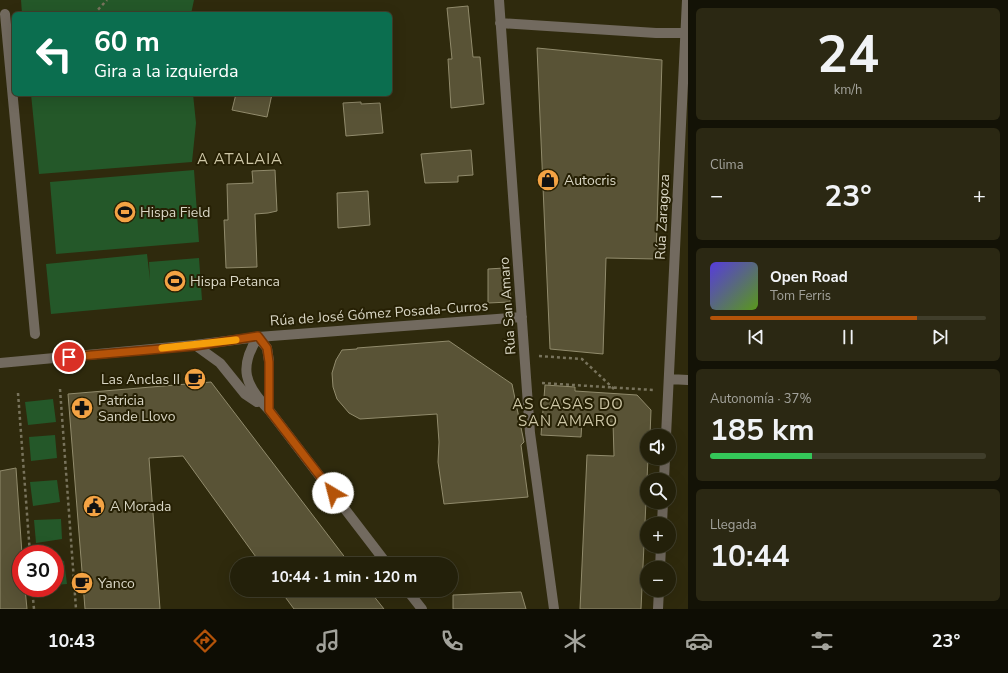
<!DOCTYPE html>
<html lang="es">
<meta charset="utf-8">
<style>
:root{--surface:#23200a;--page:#2b2813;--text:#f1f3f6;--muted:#a3a39c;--line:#403e2b;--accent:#b45309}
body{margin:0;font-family:"Nunito Sans",sans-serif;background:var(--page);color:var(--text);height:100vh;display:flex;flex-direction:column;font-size:15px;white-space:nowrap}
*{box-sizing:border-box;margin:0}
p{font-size:13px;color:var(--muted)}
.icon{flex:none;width:22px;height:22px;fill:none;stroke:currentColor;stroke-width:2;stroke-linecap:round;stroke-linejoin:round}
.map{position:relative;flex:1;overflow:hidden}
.sheet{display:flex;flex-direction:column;gap:8px;padding:8px;background:#131206;width:320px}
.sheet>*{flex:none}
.top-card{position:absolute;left:12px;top:12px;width:380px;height:84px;border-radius:6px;box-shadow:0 4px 16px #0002,0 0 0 1px var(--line);background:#0b6e4f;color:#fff;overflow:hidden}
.buttons{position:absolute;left:640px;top:429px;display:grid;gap:8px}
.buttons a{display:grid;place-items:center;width:36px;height:36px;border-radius:50%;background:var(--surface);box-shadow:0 4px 16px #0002,0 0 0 1px var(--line);font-size:20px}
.speed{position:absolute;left:12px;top:545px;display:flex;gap:8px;font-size:20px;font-weight:700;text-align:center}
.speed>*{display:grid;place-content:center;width:52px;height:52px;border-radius:50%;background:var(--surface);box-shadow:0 4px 16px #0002,0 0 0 1px var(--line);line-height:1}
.speed .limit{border:6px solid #d22;background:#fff;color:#111}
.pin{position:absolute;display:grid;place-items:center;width:34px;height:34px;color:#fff;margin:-17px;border:2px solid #fff;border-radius:50%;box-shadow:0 1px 4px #0007}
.me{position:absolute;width:44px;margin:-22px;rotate:323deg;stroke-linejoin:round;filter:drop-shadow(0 0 3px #0008)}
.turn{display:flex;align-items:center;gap:14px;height:84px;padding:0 16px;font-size:18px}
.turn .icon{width:52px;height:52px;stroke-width:2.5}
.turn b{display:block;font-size:28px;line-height:34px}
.big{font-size:30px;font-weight:700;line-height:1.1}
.sheet .widget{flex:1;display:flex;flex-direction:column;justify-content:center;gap:6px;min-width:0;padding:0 14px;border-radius:6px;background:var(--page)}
.sheet .dial{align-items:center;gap:0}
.dial b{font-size:52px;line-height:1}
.song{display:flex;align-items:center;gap:12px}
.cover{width:48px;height:48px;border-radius:6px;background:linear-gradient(135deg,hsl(250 70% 55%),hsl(90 70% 35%))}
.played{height:4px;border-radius:2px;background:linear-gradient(90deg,var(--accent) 75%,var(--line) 75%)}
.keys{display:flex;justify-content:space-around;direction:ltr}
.heat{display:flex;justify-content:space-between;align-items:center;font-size:22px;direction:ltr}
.charge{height:6px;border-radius:3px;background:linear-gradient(90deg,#34c759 37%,var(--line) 0)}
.trip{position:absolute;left:230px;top:557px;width:228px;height:40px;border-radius:20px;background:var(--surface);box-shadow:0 4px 16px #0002,0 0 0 1px var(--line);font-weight:700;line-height:40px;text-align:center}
.dock{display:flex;height:64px;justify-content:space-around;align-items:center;background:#0e0d04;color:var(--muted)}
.dock .icon{width:28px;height:28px}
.dock .on{color:var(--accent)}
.dock b{font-size:18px;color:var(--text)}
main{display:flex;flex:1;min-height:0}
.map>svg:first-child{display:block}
</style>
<main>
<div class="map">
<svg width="688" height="609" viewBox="0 0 688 609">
<rect width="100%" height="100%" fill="#2f2a0d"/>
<!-- green -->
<path fill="#245829" d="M21,0h173l-3,14h-169z
M31,94h162l3,29 -4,39 -153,12z
M194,170l5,72 -143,12 -6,-72z
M147,254l3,26 -1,-18 50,-4 3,42 -151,14 -5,-50z
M53,399l3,23 -28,3 -3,-23z
M55,435l2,23 -26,3 -2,-24z
M57,480l3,22 -27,4 -3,-24z
M61,519l1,20 -26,4 -2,-23z
M64,561l3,23 -12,1v-23z"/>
<!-- building -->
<path fill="#595336" stroke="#918b6c" d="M468,6l5,51h7l4,47 -33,4 -3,-49h4l-5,-51z
M537,48l125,12 -6,199 -50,-1 -3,96 -53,-5z
M236,94h36l-5,23 -35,-7z
M361,102v2l19,-1 3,30 -37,3 -3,-33z
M471,150l2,25 -15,1v6l-33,1 -4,-29z
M275,170l2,41 -9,2 -13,1 2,53 -31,1 -2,-48h4l-1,-36 26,-1 -1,-12z
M368,191l2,34 -32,3 -1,-35z
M504,268l1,13h6l-1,21 -22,1v-34z
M449,341l63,43 12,58 -3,3 7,52 -84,7 -6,-42 1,-20 -2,-28 -77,5 -11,-6 -12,-14 -4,-12 -1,-14 4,-13 6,-10 15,-1v-1z
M211,382l139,182h-89l-78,-108 -34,2 11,151h-75l-17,-215z
M545,385l30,2v4l62,4 14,15 -1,26h-3v22h1l-7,151h-61l7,-154 27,1 -1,-34 -31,-1 -1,16 -40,-2z
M16,468l6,86h-1v34h4l2,21h-27v-138z
M280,590h89l15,19h-90z
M521,592l5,17h-73v-14z"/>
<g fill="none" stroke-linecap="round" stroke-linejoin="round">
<!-- path -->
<path stroke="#78735c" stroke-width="2.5" stroke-dasharray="3 3" stroke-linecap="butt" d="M94,14l13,-14
M539,356l43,3 32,30
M542,383l111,7
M60,389l16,220
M18,393l12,161
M32,588l2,21"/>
<!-- minor -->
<path stroke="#726a5f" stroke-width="10" d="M499,0l31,433 24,176
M5,14l30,320
M500,23l156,10h32
M258,337c-20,31 -13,48 11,73l118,154
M258,337l9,11 2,13v49
M195,345l25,18 25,31 12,8
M0,363l195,-18 63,-8 264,-20
M669,379l19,1
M666,436l21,-436
M664,480l1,-22
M662,524l1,-22
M660,568l1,-22
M407,590l15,19
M658,609l1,-19"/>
</g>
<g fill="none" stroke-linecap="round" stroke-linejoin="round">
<!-- route casing -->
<g stroke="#753606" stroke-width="10">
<path id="route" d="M69,357l126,-11 63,-10 9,12 2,14v48l64,83"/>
</g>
<!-- route -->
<use href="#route" stroke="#b45309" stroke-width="7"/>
<!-- slow -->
<path stroke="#f59e0b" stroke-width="7" d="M162,348l74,-8"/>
</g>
<!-- icons -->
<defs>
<g id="shop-disc" transform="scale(1.15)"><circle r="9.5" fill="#f4a344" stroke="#262004"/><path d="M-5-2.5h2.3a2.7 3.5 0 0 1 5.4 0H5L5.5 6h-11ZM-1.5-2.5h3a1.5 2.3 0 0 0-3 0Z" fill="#111"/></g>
<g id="stadium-disc" transform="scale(1.15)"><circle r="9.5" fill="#f4a344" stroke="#262004"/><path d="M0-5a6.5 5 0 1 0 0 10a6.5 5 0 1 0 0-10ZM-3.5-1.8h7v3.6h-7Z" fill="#111"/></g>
<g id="cafe-disc" transform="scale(1.15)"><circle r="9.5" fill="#f4a344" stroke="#262004"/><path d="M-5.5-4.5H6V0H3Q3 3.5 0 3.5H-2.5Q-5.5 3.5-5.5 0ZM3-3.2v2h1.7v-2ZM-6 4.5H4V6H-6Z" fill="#111"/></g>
<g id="pharmacy-disc" transform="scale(1.15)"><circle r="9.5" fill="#f4a344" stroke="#262004"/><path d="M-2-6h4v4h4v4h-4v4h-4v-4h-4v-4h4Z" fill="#111"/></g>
<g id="civic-disc" transform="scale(1.15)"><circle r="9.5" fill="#f4a344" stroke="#262004"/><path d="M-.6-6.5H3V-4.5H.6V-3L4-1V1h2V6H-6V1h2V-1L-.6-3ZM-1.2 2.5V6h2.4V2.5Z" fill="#111"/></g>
</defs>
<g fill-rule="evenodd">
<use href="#shop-disc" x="548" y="180"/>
<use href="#stadium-disc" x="125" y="212"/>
<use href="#stadium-disc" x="175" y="281"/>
<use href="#cafe-disc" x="195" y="379"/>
<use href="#pharmacy-disc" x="82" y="408"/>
<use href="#civic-disc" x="94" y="506"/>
<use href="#cafe-disc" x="82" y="583"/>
</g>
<g text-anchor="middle" stroke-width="4" stroke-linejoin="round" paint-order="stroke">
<!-- poi labels -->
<g font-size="14" fill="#d9d6c5" stroke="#262004" text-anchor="start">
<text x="564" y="185">Autocris</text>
<text x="140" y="217">Hispa Field</text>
<text x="190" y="286">Hispa Petanca</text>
<text x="180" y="384" text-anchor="end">Las Anclas II</text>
<text x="98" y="405">Patricia<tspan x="98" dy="16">Sande Llovo</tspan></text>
<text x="110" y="511">A Morada</text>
<text x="98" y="588">Yanco</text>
</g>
<!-- street labels -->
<g font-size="14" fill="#d9d6c5" stroke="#262004">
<text transform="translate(662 217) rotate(-87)" y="5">Rúa Zaragoza</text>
<text transform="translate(507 306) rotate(-94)" y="5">Rúa San Amaro</text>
<text transform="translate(379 313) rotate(-4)" y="5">Rúa de José Gómez Posada-Curros</text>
</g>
<!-- neighbourhood labels -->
<g font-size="15" letter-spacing="1" fill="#cec7a7" stroke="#262004">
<text x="240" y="164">A ATALAIA</text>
<text x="568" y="409">AS CASAS DO<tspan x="568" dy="17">SAN AMARO</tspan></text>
</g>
</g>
</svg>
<div class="buttons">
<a><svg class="icon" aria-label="sound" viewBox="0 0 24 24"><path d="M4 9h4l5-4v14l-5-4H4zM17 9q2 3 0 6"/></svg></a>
<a><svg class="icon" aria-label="search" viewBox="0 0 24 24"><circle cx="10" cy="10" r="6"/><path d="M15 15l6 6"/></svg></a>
<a>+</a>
<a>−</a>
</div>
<div class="speed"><div class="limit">30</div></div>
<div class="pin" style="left:69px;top:357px;background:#d93025"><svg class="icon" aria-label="arrive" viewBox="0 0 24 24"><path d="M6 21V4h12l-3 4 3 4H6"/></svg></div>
<svg class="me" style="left:333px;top:493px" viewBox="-20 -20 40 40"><circle r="19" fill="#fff"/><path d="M0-13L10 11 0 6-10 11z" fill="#b45309"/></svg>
<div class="trip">10:44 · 1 min · 120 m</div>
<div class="top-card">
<div class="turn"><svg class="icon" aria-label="left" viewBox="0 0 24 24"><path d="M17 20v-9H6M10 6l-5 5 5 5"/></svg><div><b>60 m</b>Gira a la izquierda</div></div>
</div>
</div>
<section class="sheet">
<div class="widget dial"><b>24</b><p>km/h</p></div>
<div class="widget"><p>Clima</p>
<div class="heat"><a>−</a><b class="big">23°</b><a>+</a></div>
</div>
<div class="widget">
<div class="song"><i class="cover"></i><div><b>Open Road</b><p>Tom Ferris</p></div></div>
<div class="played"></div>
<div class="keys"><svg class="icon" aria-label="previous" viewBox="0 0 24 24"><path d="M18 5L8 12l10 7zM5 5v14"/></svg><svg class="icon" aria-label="pause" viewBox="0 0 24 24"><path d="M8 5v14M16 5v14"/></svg><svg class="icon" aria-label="next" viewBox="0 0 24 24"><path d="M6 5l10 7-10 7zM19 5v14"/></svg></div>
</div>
<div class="widget"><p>Autonomía · 37%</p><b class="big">185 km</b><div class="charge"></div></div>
<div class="widget"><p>Llegada</p><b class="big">10:44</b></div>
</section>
</main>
<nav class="dock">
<b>10:43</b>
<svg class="icon on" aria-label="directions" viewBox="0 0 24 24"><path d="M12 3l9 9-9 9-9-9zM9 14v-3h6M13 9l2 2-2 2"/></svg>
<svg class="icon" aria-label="music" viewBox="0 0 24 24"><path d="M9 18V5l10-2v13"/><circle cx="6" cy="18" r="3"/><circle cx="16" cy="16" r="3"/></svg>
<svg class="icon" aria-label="phone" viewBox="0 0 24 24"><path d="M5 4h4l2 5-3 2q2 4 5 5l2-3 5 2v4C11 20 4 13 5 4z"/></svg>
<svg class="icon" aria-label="climate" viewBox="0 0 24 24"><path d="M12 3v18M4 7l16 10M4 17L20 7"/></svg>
<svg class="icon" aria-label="car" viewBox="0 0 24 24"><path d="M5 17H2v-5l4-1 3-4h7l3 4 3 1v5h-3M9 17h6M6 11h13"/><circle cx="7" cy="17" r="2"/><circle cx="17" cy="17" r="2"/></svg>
<svg class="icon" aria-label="filters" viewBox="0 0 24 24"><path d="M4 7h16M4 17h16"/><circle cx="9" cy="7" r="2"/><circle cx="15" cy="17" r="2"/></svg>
<b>23°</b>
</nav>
